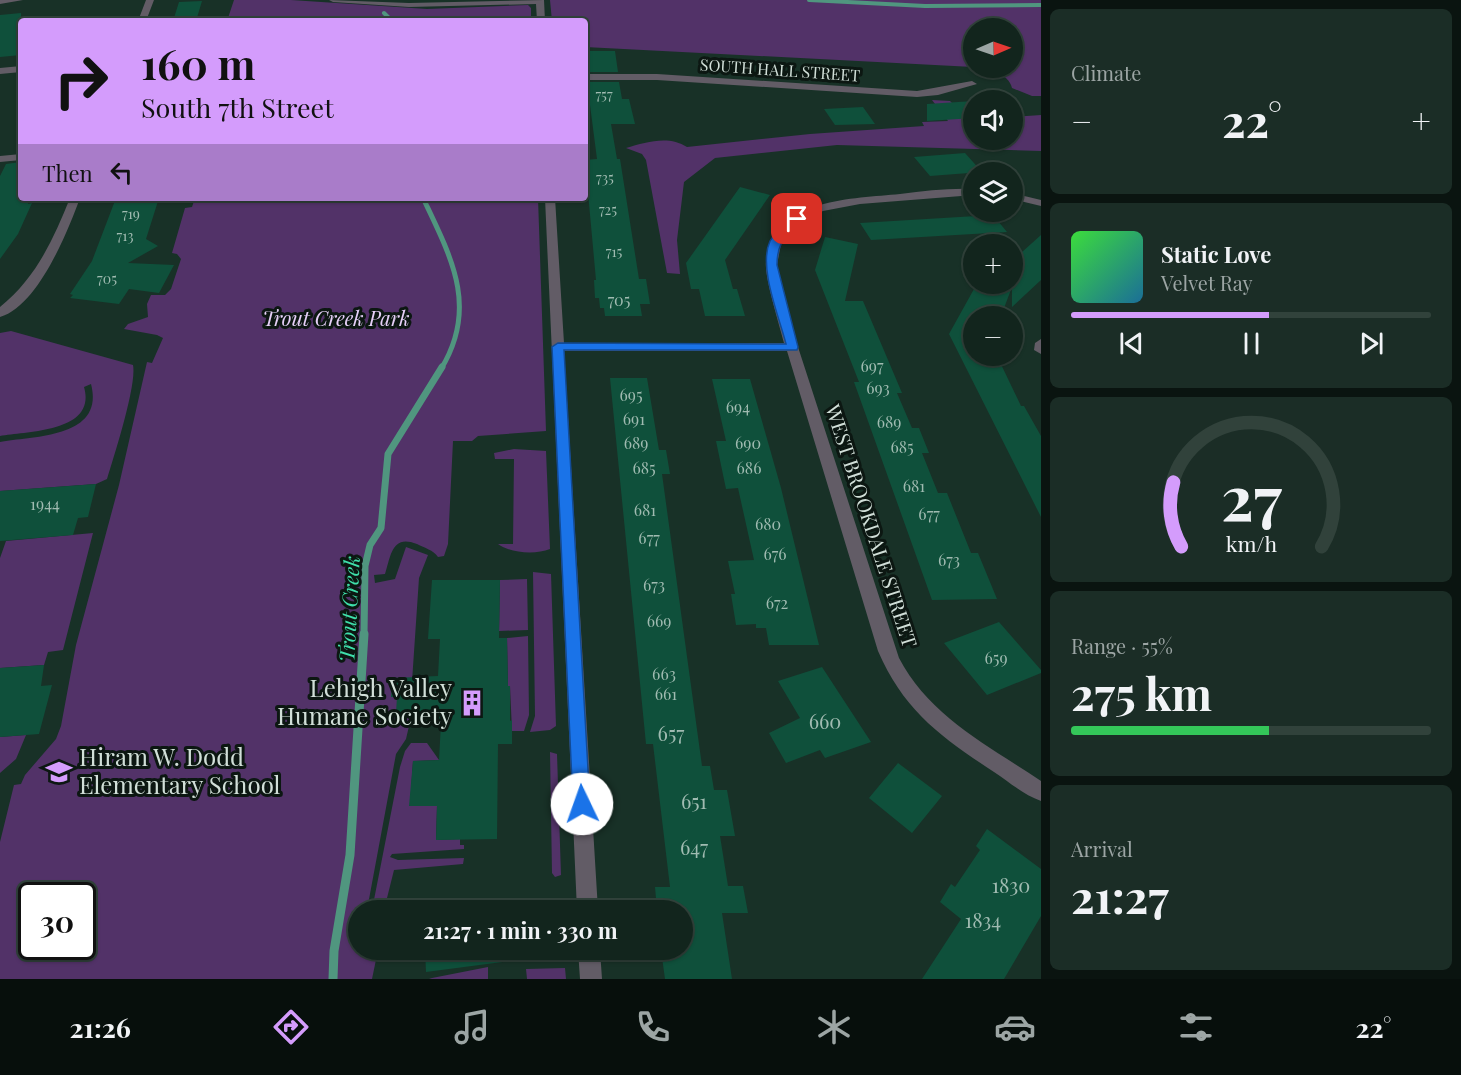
<!DOCTYPE html>
<meta charset="utf-8">
<style>
:root{--surface:#12251d;--page:#1b2d26;--text:#f1f3f6;--muted:#9ca5a4;--line:#31423b;--accent:#d49cfc}
body{margin:0;font-family:"Playfair Display",serif;background:var(--page);color:var(--text);height:100vh;display:flex;flex-direction:column;font-size:22px;white-space:nowrap}
*{box-sizing:border-box;margin:0}
p{font-size:20px;color:var(--muted)}
.icon{flex:none;width:33px;height:33px;fill:none;stroke:currentColor;stroke-width:2;stroke-linecap:round;stroke-linejoin:round}
.map{position:relative;flex:1;overflow:hidden}
.details{display:flex;flex-direction:column;gap:9px;padding:9px;background:#0a1410;width:420px}
.details>*{flex:none}
.banner{position:absolute;left:18px;top:18px;width:570px;height:183px;border-radius:6px;box-shadow:0 2px 4px #0004,0 0 0 2px var(--line);background:#d49cfc;color:#111;overflow:hidden}
.needle{width:39px;rotate:88deg}
.controls{position:absolute;left:963px;top:18px;display:grid;gap:12px}
.controls a{display:grid;place-items:center;width:60px;height:60px;border-radius:50%;background:var(--surface);box-shadow:0 2px 4px #0004,0 0 0 2px var(--line);font-size:30px}
.speed{position:absolute;left:18px;top:882px;display:flex;gap:12px;font-size:30px;font-weight:700;text-align:center}
.speed>*{display:grid;place-content:center;width:78px;height:78px;border-radius:50%;background:var(--surface);box-shadow:0 2px 4px #0004,0 0 0 2px var(--line);line-height:1}
.speed .limit{border:3px solid #111;border-radius:9px;background:#fff;color:#111}
.pin{position:absolute;display:grid;place-items:center;width:51px;height:51px;color:#fff;margin:-26px;border-radius:12px;box-shadow:0 3px 9px #0006}
.me{position:absolute;width:66px;margin:-33px;rotate:357deg;stroke-linejoin:round;filter:drop-shadow(0 0 4px #0008)}
.turn{display:flex;align-items:center;gap:21px;height:126px;padding:0 24px;font-size:27px}
.turn .icon{width:78px;height:78px;stroke-width:2.5}
.turn b{display:block;font-size:42px;line-height:51px}
.then{display:flex;align-items:center;height:57px;padding:0 24px;background:#0003;gap:12px;font-size:22px}
.big{font-size:45px;font-weight:700;line-height:1.1}
.details .widget{flex:1;display:flex;flex-direction:column;justify-content:center;gap:9px;min-width:0;padding:0 21px;border-radius:9px;background:var(--page)}
.details .dial{align-items:center;gap:0}
.dial svg{height:156px;overflow:visible;fill:none;stroke:var(--line);stroke-width:7;stroke-linecap:round;text-anchor:middle}
.dial text{fill:var(--text);stroke:none}
.song{display:flex;align-items:center;gap:18px}
.cover{width:72px;height:72px;border-radius:9px;background:linear-gradient(135deg,hsl(120 70% 55%),hsl(200 70% 35%))}
.played{height:6px;border-radius:3px;background:linear-gradient(90deg,var(--accent) 55%,var(--line) 55%)}
.keys{display:flex;justify-content:space-around;direction:ltr}
.heat{display:flex;justify-content:space-between;align-items:center;font-size:33px;direction:ltr}
.charge{height:9px;border-radius:4px;background:linear-gradient(90deg,#34c759 55%,var(--line) 0)}
.trip{position:absolute;left:348px;top:900px;width:345px;height:60px;border-radius:30px;background:var(--surface);box-shadow:0 2px 4px #0004,0 0 0 2px var(--line);font-weight:700;line-height:60px;text-align:center}
.tabs{display:flex;height:96px;justify-content:space-around;align-items:center;background:#070f0c;color:var(--muted)}
.tabs .icon{width:42px;height:42px}
.tabs .active{color:var(--accent)}
.tabs b{font-size:27px;color:var(--text)}
main{display:flex;flex:1;min-height:0}
.map>svg:first-child{display:block}
</style>
<main>
<div class="map">
<svg width="1041" height="979" viewBox="0 0 1041 979">
<rect width="100%" height="100%" fill="#183127"/>
<!-- green -->
<path fill="#523268" fill-rule="evenodd" d="M234,0h57l136,9 101,-4 3,3v13h-304z
M550,0h491v96h-9l-20,-8c-3,-15 -24,-19 -37,-20h37v-40h-38l-1,39 -388,-20v-26h-33z
M932,100l18,1 19,19h4l1,20h38l1,-23 28,-2v36l-204,-6 -122,13 -31,24 -7,58 3,34 -13,-1 -21,-113 -4,-6 -16,-6c20,-6 43,-13 61,-1l123,-13 114,-8 -2,-4 26,-1z
M187,198h351l8,233 -68,5 -6,5h-19l-5,103 -4,12 -6,1c-5,-7 -13,-9 -21,-13 -25,-10 -26,11 -32,30l-11,1 1,8 20,-4 11,-32 22,8 -9,23 -10,148 -3,13 -10,15 -29,156 -15,1 -1,17h7v22h20l-6,29h-372v-137l14,-57 7,-1 4,-9 31,-36 5,-13 15,-81 43,-160 28,-123 5,1 11,-25 -6,-3 -33,-6 4,-5 20,-7 -1,-13 4,-9h14l6,-6 10,-30 -4,-5 -5,-1 13,-45 7,-1 2,-6 -8,-1zM32,896h50v50h-50z
M11,331l122,34c4,20 -19,91 -26,114l-11,5 -96,7v-49c35,-6 105,-4 91,-58l-7,3c13,45 -56,44 -84,49v-103z
M514,449l32,2 4,98c-15,6 -40,4 -52,-5h15l1,-85h-19l-1,-6z
M93,533l-30,117 -15,2 -4,13 -44,3v-110l6,-17z
M533,572l18,2 5,152 -6,4 -20,2 5,-16z
M527,579l1,51 -29,1 1,-51z
M528,636l1,79 -5,16h-12l-2,-45h-2l-1,-48z
M26,735l-10,24 -16,14v-36z
M411,743h16l12,17 -26,1 -3,45h27l-1,34 24,-1v6h4v4l-72,5 -2,3 8,3 66,-2 -1,6 -69,6 -10,40h-12l28,-143 5,-16z
M550,752l7,2 4,121 -6,2 -3,-4z
M488,967v12h-59l3,-1z
M565,968l1,11h-39l-1,-10z"/>
<g fill="none" stroke-linecap="round" stroke-linejoin="round">
<!-- stream-far3 -->
<path stroke="#50967f" stroke-width="4" d="M809,0l116,6 116,-1
M384,13l8,8"/>
<!-- stream-far2 -->
<path stroke="#50967f" stroke-width="5" d="M423,198c28,59 56,109 18,171"/>
<!-- stream-far1 -->
<path stroke="#50967f" stroke-width="7" d="M364,636l1,-70 5,-21 11,-17 7,-74 54,-87"/>
<!-- stream -->
<path stroke="#50967f" stroke-width="9" d="M333,979l1,-28 16,-96 14,-221"/>
</g>
<!-- building -->
<path fill="#0f503b" d="M202,1l-6,20h-23l6,-19z
M21,13v42l-21,2v-42z
M585,51h30l3,21h-32z
M587,82h32l3,17h7l6,25h-24l6,35h3l19,120h7l4,25h-10l2,12h-37l-1,-8h-4l-1,-10h-4l-1,-18h2l-11,-120 12,-1z
M974,101v17l-47,3v-17z
M863,107l12,17 -40,1 -11,-16z
M965,153l17,19 -52,4 -16,-19z
M21,162v36h9l-2,6 4,-1 -14,31 -18,25v-83l6,-12z
M740,187l30,8 -45,65 8,29h4l8,27h-40l-6,-27h-8l-5,-26z
M116,198h43l-13,41 12,7 -30,17 46,2 -15,28 -30,-4 -10,15 -49,-6 3,-3 -3,-1 22,-33z
M993,215l14,17 -136,8 -11,-17z
M1041,235v45l-29,27v-20l-11,29h-27v40h23l24,50h3l17,30v81l-92,-183 25,-45 4,3 9,-8h25v-23z
M825,237l33,7 -13,57h18l39,92h-5l15,35h7l10,25h-7l16,40h9l24,60h7l19,46 -65,1 -78,-218h5l-44,-112z
M610,378h37l12,72h7l4,24h-8l40,292h8l4,24h13l8,46h-15l8,50h15l5,27h-26l10,66h-67l-4,-29h21v-40h-25l-2,-23h15l-17,-143h-7z
M712,379h38l31,109 38,157h-50l-3,-17h-10v-4l-20,1 -5,-31h4l-7,-33 26,-1 -16,-72 -12,1 -10,-48h10z
M96,484l-8,33 -10,1 -5,17 -73,6v-50z
M432,580h68l-1,58h8l1,48h2v35l2,-1v24h-14l-1,95 -61,1 1,-34h-28l4,-45 26,-1 2,-37h-8l1,-10h-38l1,-16h-6l2,-19 45,-2 2,-37h-12z
M999,622l42,48v3l-54,22 -43,-52z
M44,665l-3,21 11,-1 -13,49 -39,3v-69z
M822,667l49,75 -46,16 -5,-8 -34,13 -17,-30 31,-15 -22,-37z
M898,763l44,33 -30,37 -43,-35z
M987,829l54,40v47l-37,63h-82l39,-60 -21,-17 11,-18 4,3 25,-37 -4,-4z
M425,950h84l1,11 -84,11z"/>
<g fill="none" stroke-linecap="round" stroke-linejoin="round">
<!-- minor -->
<path fill="#625c66" fill-rule="evenodd" d="M0,0h23l-23,4z
M146,0h8l-8,21h-8z
M329,0l80,3 135,-3 1,21h-8l-1,-17 -127,3 -76,-5z
M21,66v6l-21,2v-6z
M585,74h72l260,17 55,-10 5,3 -39,11 -21,2 -260,-17h-72z
M21,154v6l-21,2v-6z
M974,189v6l-114,9 -37,7 -19,8 -14,11 -9,14 -4,21 21,82 101,311c30,58 90,88 142,123v20c-17,-6 -32,-19 -47,-29 -53,-35 -90,-61 -116,-121l-91,-300h-223l34,559h-21l-32,-712h10l9,145h220c-4,-16 -20,-67 -18,-81 7,-64 85,-63 134,-68 25,-3 49,-6 74,-5z
M1012,193l29,7v6l-29,-7z
M70,198h10c-12,33 -42,108 -80,119v-10c36,-29 53,-67 70,-109z
M1041,339v15l-7,-4 1,-7z
M578,950h22l2,29h-22z"/>
</g>
<!-- route -->
<path fill="#1a73e8" stroke="#114b97" stroke-width="1.5" d="M793,216l9,3c-15,18 -25,21 -25,46l21,82 -1,3h-233l26,454 -2,6 -6,3 -7,-3 -2,-6 -21,-457 6,-4 228,1c-7,-28 -28,-77 -16,-103 5,-9 16,-17 23,-25z"/>
<!-- icons -->
<defs>
<g id="building-bare" transform="scale(2.07)"><path d="M-4-6H4V6H1V3H-1V6H-4ZM-2.5-4.3h1.7v1.8h-1.7ZM.8-4.3h1.7v1.8H.8ZM-2.5-1h1.7V.8h-1.7ZM.8-1h1.7V.8H.8Z" fill="#d49cfc" stroke="#0c1712" stroke-width="2.5" paint-order="stroke"/></g>
<g id="school-bare" transform="scale(2.07)"><path d="M0-5L7-2L0 1L-7-2ZM-4 1L0 2.5L4 1V4Q0 6-4 4Z" fill="#d49cfc" stroke="#0c1712" stroke-width="2.5" paint-order="stroke"/></g>
</defs>
<g fill-rule="evenodd">
<use href="#building-bare" x="472" y="703"/>
<use href="#school-bare" x="59" y="772"/>
</g>
<g text-anchor="middle" stroke-width="6" stroke-linejoin="round" paint-order="stroke">
<!-- far-number labels -->
<g font-size="14" fill="#a0bbb1">
<text x="604" y="100">757</text>
<text x="605" y="183">735</text>
<text x="608" y="215">725</text>
<text x="131" y="219">719</text>
<text x="125" y="241">713</text>
<text x="614" y="257">715</text>
<text x="107" y="284">705</text>
</g>
<!-- far-street labels -->
<g font-size="16" fill="#d1dfd8" stroke="#0c1712">
<text transform="translate(780 70) rotate(4)" y="6">SOUTH HALL STREET</text>
</g>
<!-- number labels -->
<g font-size="16" fill="#a0bbb1">
<text x="619" y="306">705</text>
<text x="872" y="372">697</text>
<text x="878" y="394">693</text>
<text x="631" y="401">695</text>
<text x="738" y="413">694</text>
<text x="634" y="425">691</text>
<text x="889" y="428">689</text>
<text x="636" y="449">689</text>
<text x="748" y="449">690</text>
<text x="902" y="453">685</text>
<text x="644" y="474">685</text>
<text x="749" y="474">686</text>
<text x="914" y="492">681</text>
<text x="45" y="510">1944</text>
<text x="645" y="516">681</text>
<text x="929" y="520">677</text>
<text x="768" y="530">680</text>
<text x="649" y="544">677</text>
<text x="775" y="560">676</text>
<text x="949" y="566">673</text>
<text x="654" y="591">673</text>
<text x="777" y="609">672</text>
<text x="659" y="627">669</text>
<text x="996" y="664">659</text>
<text x="664" y="680">663</text>
<text x="666" y="700">661</text>
</g>
<!-- park labels -->
<g font-size="20" font-style="italic" fill="#e7d0f9" stroke="#0c1712">
<text x="336" y="326">Trout Creek Park</text>
</g>
<!-- street labels -->
<g font-size="20" fill="#d1dfd8" stroke="#0c1712">
<text transform="translate(871 526) rotate(72)" y="7">WEST BROOKDALE STREET</text>
</g>
<!-- near-number labels -->
<g font-size="20" fill="#a0bbb1">
<text x="825" y="729">660</text>
<text x="671" y="741">657</text>
<text x="694" y="809">651</text>
<text x="694" y="855">647</text>
<text x="1011" y="893">1830</text>
<text x="983" y="928">1834</text>
</g>
<!-- water labels -->
<g font-size="21" font-style="italic" fill="#3fe0ab" stroke="#0c1712">
<text transform="translate(350 609) rotate(-87)" y="7">Trout Creek</text>
</g>
<!-- near-poi labels -->
<g font-size="24" fill="#d1dfd8" stroke="#0c1712" text-anchor="end">
<text x="452" y="697">Lehigh Valley<tspan x="452" dy="28">Humane Society</tspan></text>
<text x="79" y="766" text-anchor="start">Hiram W. Dodd<tspan x="79" dy="28">Elementary School</tspan></text>
</g>
</g>
</svg>
<div class="controls">
<a><svg class="needle" viewBox="-14 -14 28 28"><path d="M0-13l5 13h-10z" fill="#e53935"/><path d="M0 13l5-13h-10z" fill="#9ca5a4"/></svg></a>
<a><svg class="icon" aria-label="sound" viewBox="0 0 24 24"><path d="M4 9h4l5-4v14l-5-4H4zM17 9q2 3 0 6"/></svg></a>
<a><svg class="icon" aria-label="layers" viewBox="0 0 24 24"><path d="M12 4l9 5-9 5-9-5zM3 14l9 5 9-5"/></svg></a>
<a>+</a>
<a>−</a>
</div>
<div class="speed"><div class="limit">30</div></div>
<div class="pin" style="left:797px;top:219px;background:#d93025"><svg class="icon" aria-label="arrive" viewBox="0 0 24 24"><path d="M6 21V4h12l-3 4 3 4H6"/></svg></div>
<svg class="me" style="left:582px;top:804px" viewBox="-20 -20 40 40"><circle r="19" fill="#fff"/><path d="M0-13L10 11 0 6-10 11z" fill="#1a73e8"/></svg>
<div class="trip">21:27 · 1 min · 330 m</div>
<div class="banner">
<div class="turn"><svg class="icon" aria-label="right" viewBox="0 0 24 24"><path d="M7 20v-9h11M14 6l5 5-5 5"/></svg><div><b>160 m</b>South 7th Street</div></div>
<div class="then">Then<svg class="icon" aria-label="left" viewBox="0 0 24 24"><path d="M17 20v-9H6M10 6l-5 5 5 5"/></svg></div>
</div>
</div>
<section class="details">
<div class="widget"><p>Climate</p>
<div class="heat"><a>−</a><b class="big">22°</b><a>+</a></div>
</div>
<div class="widget">
<div class="song"><i class="cover"></i><div><b>Static Love</b><p>Velvet Ray</p></div></div>
<div class="played"></div>
<div class="keys"><svg class="icon" aria-label="previous" viewBox="0 0 24 24"><path d="M18 5L8 12l10 7zM5 5v14"/></svg><svg class="icon" aria-label="pause" viewBox="0 0 24 24"><path d="M8 5v14M16 5v14"/></svg><svg class="icon" aria-label="next" viewBox="0 0 24 24"><path d="M6 5l10 7-10 7zM19 5v14"/></svg></div>
</div>
<div class="widget dial"><svg viewBox="0 0 100 80">
<path d="M14 69A42 42 0 1 1 86 69"/>
<path d="M14 69A42 42 0 0 1 10 36" stroke="#d49cfc"/>
<text x="50" y="56" font-size="32" font-weight="700">27</text>
<text x="50" y="72" font-size="11">km/h</text>
</svg></div>
<div class="widget"><p>Range · 55%</p><b class="big">275 km</b><div class="charge"></div></div>
<div class="widget"><p>Arrival</p><b class="big">21:27</b></div>
</section>
</main>
<nav class="tabs">
<b>21:26</b>
<svg class="icon active" aria-label="directions" viewBox="0 0 24 24"><path d="M12 3l9 9-9 9-9-9zM9 14v-3h6M13 9l2 2-2 2"/></svg>
<svg class="icon" aria-label="music" viewBox="0 0 24 24"><path d="M9 18V5l10-2v13"/><circle cx="6" cy="18" r="3"/><circle cx="16" cy="16" r="3"/></svg>
<svg class="icon" aria-label="phone" viewBox="0 0 24 24"><path d="M5 4h4l2 5-3 2q2 4 5 5l2-3 5 2v4C11 20 4 13 5 4z"/></svg>
<svg class="icon" aria-label="climate" viewBox="0 0 24 24"><path d="M12 3v18M4 7l16 10M4 17L20 7"/></svg>
<svg class="icon" aria-label="car" viewBox="0 0 24 24"><path d="M5 17H2v-5l4-1 3-4h7l3 4 3 1v5h-3M9 17h6M6 11h13"/><circle cx="7" cy="17" r="2"/><circle cx="17" cy="17" r="2"/></svg>
<svg class="icon" aria-label="filters" viewBox="0 0 24 24"><path d="M4 7h16M4 17h16"/><circle cx="9" cy="7" r="2"/><circle cx="15" cy="17" r="2"/></svg>
<b>22°</b>
</nav>
